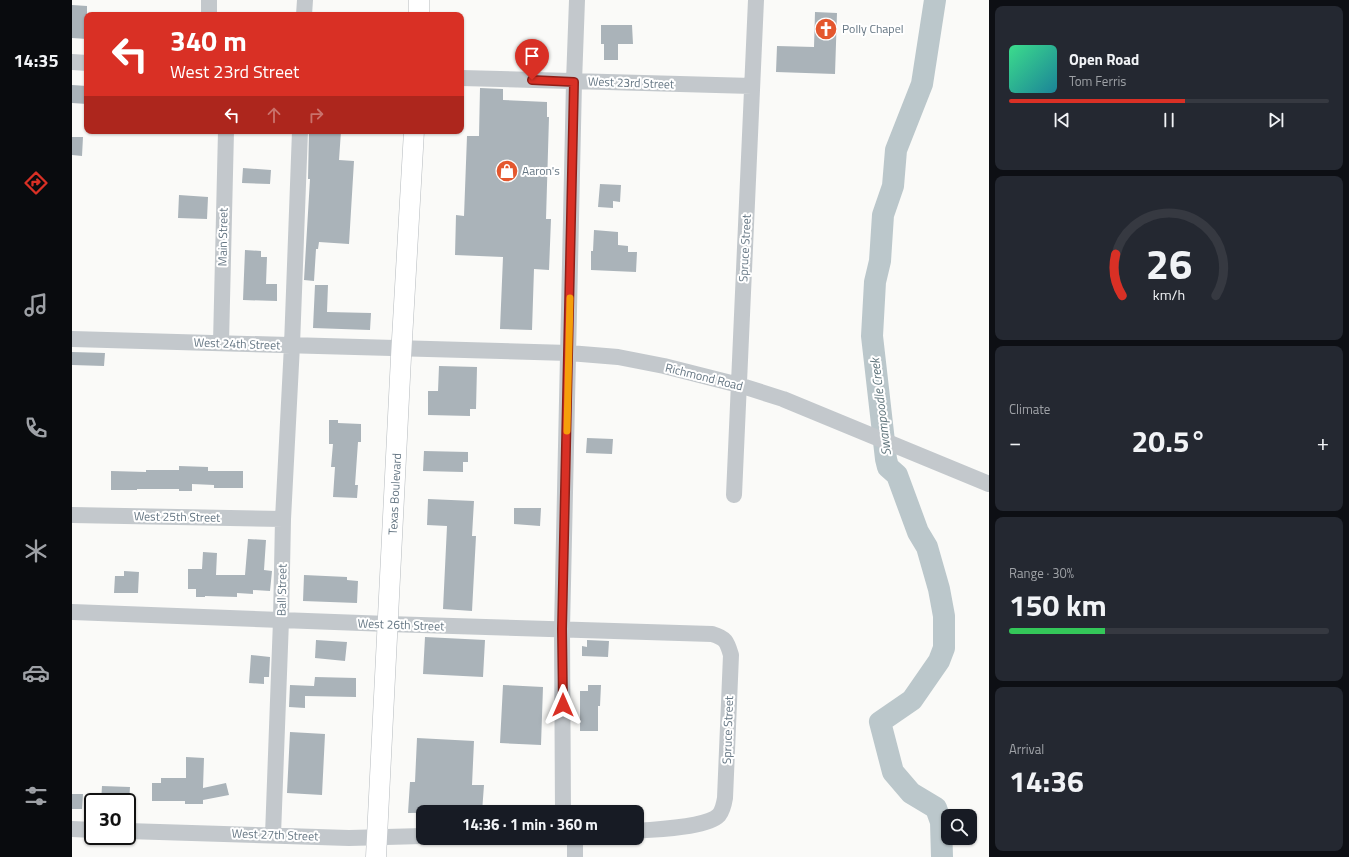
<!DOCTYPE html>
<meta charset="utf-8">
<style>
:root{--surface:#171b24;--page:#242831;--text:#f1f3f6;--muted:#9ea1a6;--line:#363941;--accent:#d93025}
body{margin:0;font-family:"Titillium Web",sans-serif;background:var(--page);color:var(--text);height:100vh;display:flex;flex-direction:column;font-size:15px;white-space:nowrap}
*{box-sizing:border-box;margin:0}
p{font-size:13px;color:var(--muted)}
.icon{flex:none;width:22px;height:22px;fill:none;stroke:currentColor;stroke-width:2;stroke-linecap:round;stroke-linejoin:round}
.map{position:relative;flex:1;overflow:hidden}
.panel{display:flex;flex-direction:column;gap:6px;padding:6px;background:#0d0f14;width:360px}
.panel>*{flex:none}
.top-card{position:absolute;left:12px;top:12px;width:380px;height:122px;border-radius:8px;box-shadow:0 1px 3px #0004;background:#d93025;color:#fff;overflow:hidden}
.fabs{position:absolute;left:869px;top:809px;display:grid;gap:8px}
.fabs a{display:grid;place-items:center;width:36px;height:36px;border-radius:8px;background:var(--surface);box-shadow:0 1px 3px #0004;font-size:20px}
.speed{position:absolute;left:12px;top:793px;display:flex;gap:8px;font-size:20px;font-weight:700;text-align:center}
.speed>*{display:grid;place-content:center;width:52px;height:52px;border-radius:50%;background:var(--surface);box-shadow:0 1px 3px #0004;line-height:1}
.speed .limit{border:2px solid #111;border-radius:6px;background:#fff;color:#111}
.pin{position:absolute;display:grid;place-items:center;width:34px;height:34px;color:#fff;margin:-41px -17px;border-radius:50% 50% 50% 0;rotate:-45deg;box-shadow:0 0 4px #0007}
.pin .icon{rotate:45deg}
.me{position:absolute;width:44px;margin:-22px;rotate:0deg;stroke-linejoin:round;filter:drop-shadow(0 0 3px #0008)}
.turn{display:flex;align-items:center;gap:14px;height:84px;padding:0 20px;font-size:18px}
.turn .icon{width:52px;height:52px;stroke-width:2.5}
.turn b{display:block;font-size:28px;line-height:34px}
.lanes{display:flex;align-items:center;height:38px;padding:0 20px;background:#0003;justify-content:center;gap:20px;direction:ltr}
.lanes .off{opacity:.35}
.big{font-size:30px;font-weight:700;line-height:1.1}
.panel .widget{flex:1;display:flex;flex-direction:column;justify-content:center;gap:6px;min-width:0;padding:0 14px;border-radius:8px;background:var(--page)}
.panel .dial{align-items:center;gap:0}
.dial svg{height:104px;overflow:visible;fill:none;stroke:var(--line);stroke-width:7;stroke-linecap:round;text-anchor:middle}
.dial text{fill:var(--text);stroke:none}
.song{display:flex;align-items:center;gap:12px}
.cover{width:48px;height:48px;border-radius:6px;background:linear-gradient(135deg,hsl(150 70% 55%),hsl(190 70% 35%))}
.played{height:4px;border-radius:2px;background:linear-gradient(90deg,var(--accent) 55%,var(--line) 55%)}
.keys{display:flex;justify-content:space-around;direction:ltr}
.heat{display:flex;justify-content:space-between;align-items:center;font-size:22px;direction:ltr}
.charge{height:6px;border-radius:3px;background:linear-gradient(90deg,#34c759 30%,var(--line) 0)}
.trip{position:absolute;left:344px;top:805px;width:228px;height:40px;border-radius:8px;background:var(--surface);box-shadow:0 1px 3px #0004;font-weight:700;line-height:40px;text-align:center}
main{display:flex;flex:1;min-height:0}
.menu{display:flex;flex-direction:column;width:72px;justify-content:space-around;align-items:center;background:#090b0e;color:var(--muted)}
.menu .icon{width:28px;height:28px}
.menu .selected{color:var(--accent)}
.menu b{font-size:18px;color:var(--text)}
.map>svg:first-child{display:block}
</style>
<main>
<nav class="menu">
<b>14:35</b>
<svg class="icon selected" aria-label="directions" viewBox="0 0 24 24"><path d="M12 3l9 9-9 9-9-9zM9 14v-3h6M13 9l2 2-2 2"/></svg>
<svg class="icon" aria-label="music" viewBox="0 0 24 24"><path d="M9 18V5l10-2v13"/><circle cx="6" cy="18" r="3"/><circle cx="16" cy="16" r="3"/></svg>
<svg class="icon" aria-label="phone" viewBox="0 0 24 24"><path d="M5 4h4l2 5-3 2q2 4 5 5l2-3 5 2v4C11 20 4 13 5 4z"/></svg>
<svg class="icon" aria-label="climate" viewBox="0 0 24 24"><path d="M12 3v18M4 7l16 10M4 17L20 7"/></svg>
<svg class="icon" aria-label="car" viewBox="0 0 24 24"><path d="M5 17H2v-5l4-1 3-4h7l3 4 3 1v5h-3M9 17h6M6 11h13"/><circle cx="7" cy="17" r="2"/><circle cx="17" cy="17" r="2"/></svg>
<svg class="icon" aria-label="filters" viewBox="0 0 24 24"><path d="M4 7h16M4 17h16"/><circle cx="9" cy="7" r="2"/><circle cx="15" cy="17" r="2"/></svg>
</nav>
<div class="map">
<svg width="917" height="857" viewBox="0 0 917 857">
<rect width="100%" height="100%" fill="#fafaf8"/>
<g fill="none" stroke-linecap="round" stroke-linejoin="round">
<!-- river -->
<path stroke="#bbc7cb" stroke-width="22" d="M863,0l-13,84 -26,66 -3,36 -10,29 -3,46 -5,21 -3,54 14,123 2,8 9,8 21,57 9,15 12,42 5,27v32l-5,13 -27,39 -32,22 13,50 18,21 25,15 5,14 1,35"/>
</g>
<!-- building -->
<path fill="#aab3b9" d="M0,5l15,1v33l-15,-1z
M743,12l22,1 -2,61 -59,-2 1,-26 37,1z
M529,25h31l1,19h-15v16h-14v-16h-3z
M0,85l15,1v18l-15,-1z
M408,88l23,1v11l44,2v15h2l-3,102h5l-2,51 -15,-1 -2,61 -32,-1 3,-72 -48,-2 1,-40 8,1 3,-80h12z
M237,131h32l-2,29 15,1 -5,83 -30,-2 -1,7h-2l-2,32 -10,-1 6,-101h-2z
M0,137h11l-1,19 -10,-1z
M171,168l28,2 -1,14 -28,-1z
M528,184l21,1 -1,17 -7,-1v7l-15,-1z
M107,195l29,2 -1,22 -29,-1z
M522,230l24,2v13l10,1v6h9l-1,20 -45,-2v-19h2z
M173,250l16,1v6h6l-1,27h11v17l-34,-1z
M243,285h13l-1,27 44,1 -1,17 -57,-2z
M0,352l33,1 -1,13 -32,-1z
M367,366l38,1 -1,42h-6v7l-42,-1v-24h10z
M257,420h9v3l23,1v18h-3l-3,43h3l-1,13 -24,-1 2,-30h-4l2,-23h-4z
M515,438l26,1 -1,15 -26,-1z
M352,451l44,1v10h-5v10l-40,-1z
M107,466l29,1v4h35v17h-29v-3l-22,-1v7h-13v-2h-42v1h-26v-19l35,1v-2h33z
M356,499l46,2 -2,35h4l-4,75 -29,-2 4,-83 -20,-1z
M442,508h27l-1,18 -26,-2z
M176,539l18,1 -2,30 8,1 -2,20 -17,-1v4l-16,-1v4l-32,-1v1h-9v-8h-8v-20h14l1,-17 14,1 -1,22h29z
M52,571l15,1 -1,21h-24l1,-17h9z
M232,575l43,2v3l11,1 -1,22 -54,-2z
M353,637l60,3 -2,37 -60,-3z
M244,640l31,2 -2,19 -30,-3z
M515,640l22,1 -1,16 -26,-1v-10l5,1z
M179,655l19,2 -1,20h-5v7l-15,-1z
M243,677l41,1v19l-51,-1v12l-16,-1 1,-22 24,1z
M431,685l40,2 -2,58 -41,-2z
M516,685h13l-1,21h-2v25h-18v-40h8z
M218,732l35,2 -3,61 -35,-2z
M345,738l57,3 -2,44h12l-2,27 -74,1 2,-31h5z
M114,757l18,1 -1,30 23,-5 3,12 -26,5v4h-18v-3h-33v-18h9v-5h25z
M30,786l28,1 -1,15h-28z
M0,794h11l-1,15h-10z"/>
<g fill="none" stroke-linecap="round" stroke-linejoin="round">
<!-- major casing -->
<g stroke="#b5babe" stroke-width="21">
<path id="major" d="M347,15v-15
M304,857l25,-500 13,-226"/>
</g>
<!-- minor -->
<path stroke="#c3c8cc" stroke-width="16" d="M137,15v-15
M232,15l1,-15
M0,62l15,1
M389,78l291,8
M0,339l497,14 49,4 46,9 75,19 44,14 206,85
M149,343l5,-212
M662,495l22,-495
M0,515l211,4
M0,612l316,12 324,10c14,4 15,8 19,21l-6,143c-1,6 -2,12 -6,17 -12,13 -64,14 -82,16
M491,812l-1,-183 12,-547 3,-82
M0,829l21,1
M55,831l222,7 74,-2
M201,835l8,-215 2,-101 9,-174 8,-214
M503,857v-19"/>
<!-- major -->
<use href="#major" stroke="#fff" stroke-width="20"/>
</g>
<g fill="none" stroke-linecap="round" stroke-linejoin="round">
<!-- route casing -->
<g stroke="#8d1f18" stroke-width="10">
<path id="route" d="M460,80l42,2 -12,547 1,76"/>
</g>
<!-- route -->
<use href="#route" stroke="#d93025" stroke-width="7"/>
<!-- slow -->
<path stroke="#f59e0b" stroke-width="7" d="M495,431l3,-133"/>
</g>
<!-- icons -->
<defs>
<g id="church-disc" transform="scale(1.15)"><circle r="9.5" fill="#e4572e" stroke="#fff"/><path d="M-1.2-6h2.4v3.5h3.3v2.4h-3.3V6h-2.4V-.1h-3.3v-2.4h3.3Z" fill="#fff"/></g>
<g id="shop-disc" transform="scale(1.15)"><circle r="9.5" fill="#e4572e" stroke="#fff"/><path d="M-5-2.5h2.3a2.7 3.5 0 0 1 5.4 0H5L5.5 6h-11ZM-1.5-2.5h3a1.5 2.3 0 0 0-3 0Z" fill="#fff"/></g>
</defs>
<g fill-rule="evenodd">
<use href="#church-disc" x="754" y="29"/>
<use href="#shop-disc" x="435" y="171"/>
</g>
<g text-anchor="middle" stroke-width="4" stroke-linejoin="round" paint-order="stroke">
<!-- poi labels -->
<g font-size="12" fill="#657683" stroke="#fff" text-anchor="start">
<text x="770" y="33">Polly Chapel</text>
<text x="450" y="175">Aaron's</text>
</g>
<!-- street labels -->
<g font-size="12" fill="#657683" stroke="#fff">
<text transform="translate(559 83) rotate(2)" y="4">West 23rd Street</text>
<text transform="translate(151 237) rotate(-89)" y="4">Main Street</text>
<text transform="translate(673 248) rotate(-87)" y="4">Spruce Street</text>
<text transform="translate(165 344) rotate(2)" y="4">West 24th Street</text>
<text transform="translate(632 377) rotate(14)" y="4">Richmond Road</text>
<text transform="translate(323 494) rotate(-87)" y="4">Texas Boulevard</text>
<text transform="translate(105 517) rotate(1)" y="4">West 25th Street</text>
<text transform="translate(210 590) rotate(-89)" y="4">Ball Street</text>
<text transform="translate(329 625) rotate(2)" y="4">West 26th Street</text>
<text transform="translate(656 730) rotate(-88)" y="4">Spruce Street</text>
<text transform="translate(203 835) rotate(2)" y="4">West 27th Street</text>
</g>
<!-- water labels -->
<g font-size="13" font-style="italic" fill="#60757c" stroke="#fff">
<text transform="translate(808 407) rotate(-97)" y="5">Swampoodle Creek</text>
</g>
</g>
</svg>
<div class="fabs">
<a><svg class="icon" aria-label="search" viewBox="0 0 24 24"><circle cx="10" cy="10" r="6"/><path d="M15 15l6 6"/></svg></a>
</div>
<div class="speed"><div class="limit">30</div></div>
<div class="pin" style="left:460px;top:80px;background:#d93025"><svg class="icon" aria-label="arrive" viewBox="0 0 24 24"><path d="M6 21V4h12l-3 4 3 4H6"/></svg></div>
<svg class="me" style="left:491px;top:705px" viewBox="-20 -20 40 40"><path d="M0-17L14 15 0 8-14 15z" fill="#d93025" stroke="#fff" stroke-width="4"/></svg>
<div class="trip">14:36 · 1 min · 360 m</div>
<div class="top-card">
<div class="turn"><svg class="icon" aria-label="left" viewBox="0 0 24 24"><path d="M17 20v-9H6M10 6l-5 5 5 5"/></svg><div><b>340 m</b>West 23rd Street</div></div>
<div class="lanes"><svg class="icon" aria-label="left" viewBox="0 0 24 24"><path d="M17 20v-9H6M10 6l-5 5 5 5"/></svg><svg class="icon off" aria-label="ahead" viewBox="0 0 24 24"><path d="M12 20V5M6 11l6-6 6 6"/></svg><svg class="icon off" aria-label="right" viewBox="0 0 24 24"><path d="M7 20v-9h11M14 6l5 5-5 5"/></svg></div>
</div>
</div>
<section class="panel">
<div class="widget">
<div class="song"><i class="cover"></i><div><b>Open Road</b><p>Tom Ferris</p></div></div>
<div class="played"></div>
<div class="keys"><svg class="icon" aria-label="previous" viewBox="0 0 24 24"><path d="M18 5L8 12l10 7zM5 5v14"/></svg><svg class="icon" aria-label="pause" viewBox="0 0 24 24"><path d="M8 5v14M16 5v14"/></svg><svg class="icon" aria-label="next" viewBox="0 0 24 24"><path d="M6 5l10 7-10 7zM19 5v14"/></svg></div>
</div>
<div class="widget dial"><svg viewBox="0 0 100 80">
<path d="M14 69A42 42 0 1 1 86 69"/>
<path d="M14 69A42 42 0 0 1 9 37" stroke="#d93025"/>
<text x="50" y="56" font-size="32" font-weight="700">26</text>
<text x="50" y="72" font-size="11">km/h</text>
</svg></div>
<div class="widget"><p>Climate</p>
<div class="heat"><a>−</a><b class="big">20.5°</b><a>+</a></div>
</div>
<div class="widget"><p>Range · 30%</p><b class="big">150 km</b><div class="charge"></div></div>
<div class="widget"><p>Arrival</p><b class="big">14:36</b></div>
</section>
</main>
